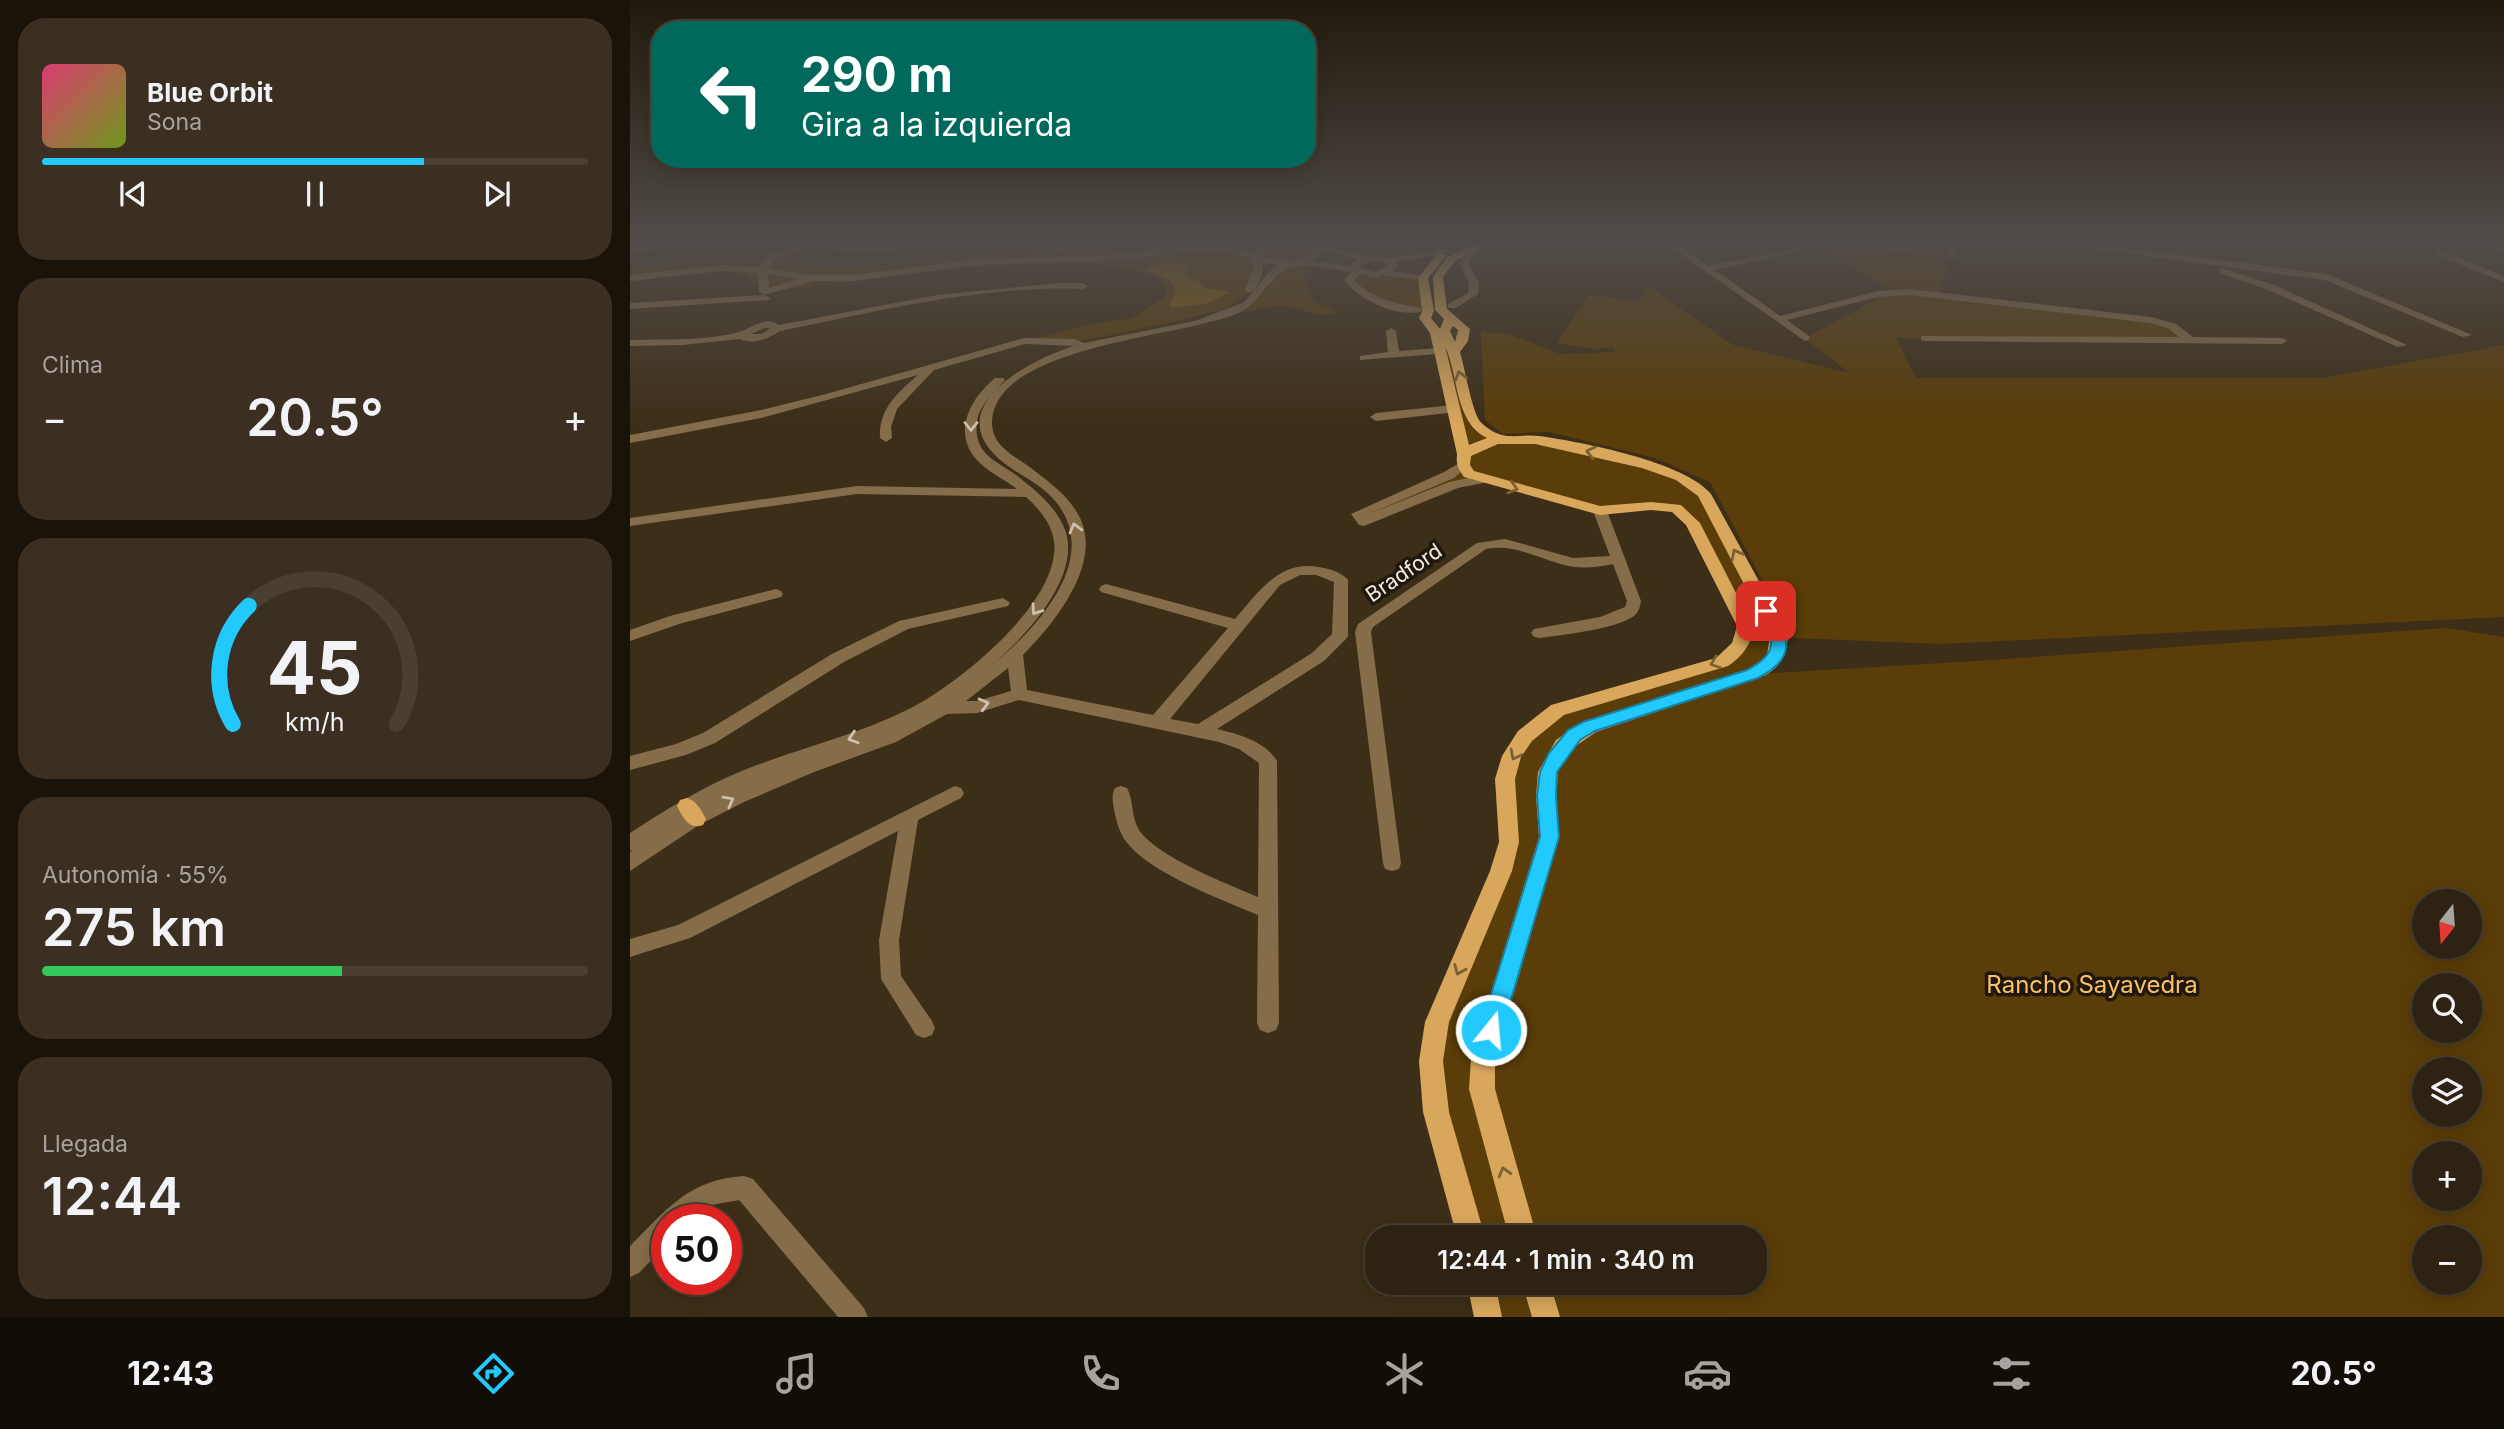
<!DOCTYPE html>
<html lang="es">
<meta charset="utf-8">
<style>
:root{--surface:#2e2212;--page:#3a2f20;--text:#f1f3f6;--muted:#a7a49f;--line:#493f32;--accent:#21c9fd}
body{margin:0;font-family:Inter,sans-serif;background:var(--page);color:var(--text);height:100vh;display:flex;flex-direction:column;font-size:26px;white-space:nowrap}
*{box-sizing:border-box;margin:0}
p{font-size:23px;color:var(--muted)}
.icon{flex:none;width:38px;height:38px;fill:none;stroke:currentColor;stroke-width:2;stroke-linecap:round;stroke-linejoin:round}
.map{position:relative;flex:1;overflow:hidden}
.panel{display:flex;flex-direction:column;gap:18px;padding:18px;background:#19130a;width:630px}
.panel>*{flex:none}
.top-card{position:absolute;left:21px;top:21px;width:665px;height:147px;border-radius:28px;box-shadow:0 4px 18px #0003,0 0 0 2px var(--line);background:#00695c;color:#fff;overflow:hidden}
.needle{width:46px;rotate:197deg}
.tools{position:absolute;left:1782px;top:889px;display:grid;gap:14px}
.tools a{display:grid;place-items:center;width:70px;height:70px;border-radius:50%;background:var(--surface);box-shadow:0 4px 18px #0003,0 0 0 2px var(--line);font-size:35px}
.speed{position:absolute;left:21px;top:1204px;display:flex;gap:14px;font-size:35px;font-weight:700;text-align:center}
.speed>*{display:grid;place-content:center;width:91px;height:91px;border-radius:50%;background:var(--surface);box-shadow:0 4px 18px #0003,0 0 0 2px var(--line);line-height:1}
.speed .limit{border:10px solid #d22;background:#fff;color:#111}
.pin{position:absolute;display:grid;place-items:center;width:60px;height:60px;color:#fff;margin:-30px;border-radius:14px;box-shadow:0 4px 10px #0006}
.me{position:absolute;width:77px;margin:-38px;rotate:17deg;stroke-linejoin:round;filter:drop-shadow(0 0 5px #0008)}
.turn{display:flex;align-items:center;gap:24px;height:147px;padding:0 35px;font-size:32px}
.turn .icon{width:91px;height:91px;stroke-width:2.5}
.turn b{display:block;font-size:49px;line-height:60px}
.big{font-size:52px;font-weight:600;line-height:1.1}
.panel .tile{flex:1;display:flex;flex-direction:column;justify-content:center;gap:10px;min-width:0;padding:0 24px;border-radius:28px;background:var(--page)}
.panel .dial{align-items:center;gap:0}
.dial svg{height:182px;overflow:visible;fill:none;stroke:var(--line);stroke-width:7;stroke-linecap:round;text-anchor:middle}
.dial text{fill:var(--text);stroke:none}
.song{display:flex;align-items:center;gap:21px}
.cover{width:84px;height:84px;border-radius:10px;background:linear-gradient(135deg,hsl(340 70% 55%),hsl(80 70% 35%))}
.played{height:7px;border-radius:4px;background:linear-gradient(90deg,var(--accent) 70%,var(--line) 70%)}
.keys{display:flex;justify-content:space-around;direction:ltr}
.heat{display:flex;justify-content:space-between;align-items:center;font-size:38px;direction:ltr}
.charge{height:10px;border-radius:5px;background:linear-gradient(90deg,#34c759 55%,var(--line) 0)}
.trip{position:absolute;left:735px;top:1225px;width:402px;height:70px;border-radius:28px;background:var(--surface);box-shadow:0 4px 18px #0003,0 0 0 2px var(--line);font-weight:600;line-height:70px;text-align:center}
.tabs{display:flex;height:112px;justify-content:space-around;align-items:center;background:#120e07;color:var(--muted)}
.tabs .icon{width:49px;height:49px}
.tabs .active{color:var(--accent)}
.tabs b{font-size:32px;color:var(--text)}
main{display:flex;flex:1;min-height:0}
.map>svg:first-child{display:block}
</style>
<main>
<section class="panel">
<div class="tile">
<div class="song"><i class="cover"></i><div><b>Blue Orbit</b><p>Sona</p></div></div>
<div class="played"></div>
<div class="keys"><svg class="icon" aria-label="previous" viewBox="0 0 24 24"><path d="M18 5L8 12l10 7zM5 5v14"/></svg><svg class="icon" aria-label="pause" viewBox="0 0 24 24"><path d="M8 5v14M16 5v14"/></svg><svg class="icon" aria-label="next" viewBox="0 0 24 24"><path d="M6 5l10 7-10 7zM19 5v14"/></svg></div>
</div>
<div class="tile"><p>Clima</p>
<div class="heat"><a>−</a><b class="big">20.5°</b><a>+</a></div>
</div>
<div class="tile dial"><svg viewBox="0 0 100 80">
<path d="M14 69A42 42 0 1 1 86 69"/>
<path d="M14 69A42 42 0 0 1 21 17" stroke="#21c9fd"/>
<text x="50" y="56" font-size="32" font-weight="700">45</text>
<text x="50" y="72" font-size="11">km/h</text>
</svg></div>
<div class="tile"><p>Autonomía · 55%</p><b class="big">275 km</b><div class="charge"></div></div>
<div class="tile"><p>Llegada</p><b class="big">12:44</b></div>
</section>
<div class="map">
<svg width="1874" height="1317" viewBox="0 0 1874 1317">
<rect width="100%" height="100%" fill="#3d2e18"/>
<!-- green -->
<path fill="#5a3d08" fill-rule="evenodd" d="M175,241h34l-38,10 -9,8c15,21 157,-3 186,-5 22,-2 44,0 65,-4 9,-2 17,-6 25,-9h281c-19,8 -35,13 -53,24l13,1 -5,13 8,21 25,12c-21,8 -27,-3 -47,-5 -33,-4 -64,12 -97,17l42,-13 31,-30 23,-16 -30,-5 -5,25 -12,13 -15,10 -44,12 -108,22 -51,-1 69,-17 39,-6 34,-22v-9l-13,-13 -53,-9h-87l-52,3 -197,24c-7,-5 -14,-15 -20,-17 -35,-9 -79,2 -114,7v-13l66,-9 59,-2z
M1179,241h152l-10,15 -12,39 225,28 26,17 -294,-2 20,40h407l181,-33v272l-565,27 -146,-6 -83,-156 -55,-24 -106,-26 -46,2 -18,-14 -4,-88 28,2 51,20 56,-2 -3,-4 -22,1 -34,-6 32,-48 50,6 9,-15 85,59 116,28 -44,-35 87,-47z
M727,272l66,6 4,25 -10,7 -22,-2 -43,-24z
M816,335l31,91 37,14 144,28 46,26 75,140 -1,18 -23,22 221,-13 470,-33 58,9v680h-1016l-7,-34h274v-46h-284l-35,-125 -5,-51 70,-190 4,-92 35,-56 182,-61 22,-20 -52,-119 -16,-15 -71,3 -123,-32 -11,1 -107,42 -6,-8 105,-49 -26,-119zM1794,901h45v46h-45zM1794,985h45v46h-45zM1794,1069h45v46h-45zM1794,1153h45v46h-45zM1794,1237h45v46h-45z"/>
<!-- water -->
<path fill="#875c09" d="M537,262l19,2 3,6 -5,4 16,8 2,5 29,5 -23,11 -35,5 -4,-3 7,-14c-5,-16 -21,-14 -32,-22z"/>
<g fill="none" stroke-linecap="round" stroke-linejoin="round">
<!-- minor -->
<path fill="#856d4a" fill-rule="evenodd" d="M40,241h20l-60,13v-6z
M176,241h14l-43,17 -10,10 43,7h44l121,-16 125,-4 102,-10 27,1 24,7c10,-11 23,-12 37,-12l-25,9 -4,7 30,4 21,-8v-4l-21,-8c26,0 50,10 75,15 26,4 55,-3 81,-7l5,3 -57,10 4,5 -6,4 33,5v4l-43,-5 -7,3 -16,-4 -6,6c19,20 41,23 67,28v4c-28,4 -60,-11 -77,-32l7,-8c-16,-2 -42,-10 -58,-5 -25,7 -31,36 -55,46 -53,24 -244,32 -246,109 0,25 22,33 39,46 18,14 37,27 48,48 25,47 -25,108 -56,139l4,35 126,25 75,-87 -127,-36 -2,-3 2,-3 5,-2 129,35c24,-28 46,-62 89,-51 9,2 18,5 24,12v56l-3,4 -21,21 -107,68c21,5 48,12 60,32l2,262 -3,7 -8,3 -8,-3 -3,-7 1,-108c-37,-16 -104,-40 -130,-71 -8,-9 -12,-23 -14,-35 -1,-7 -3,-14 1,-21l6,-2 6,2c7,13 4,29 12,42 18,27 89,54 119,67l1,-134 -20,-14 -20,-7 -200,-42 -42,13 -30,1 -51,28 -82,30 -70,30 -45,23 -69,46v-19l4,-3 -4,2v-18c34,-22 69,-44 107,-60 57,-24 119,-37 174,-65 48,-25 151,-107 143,-167 -3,-19 -15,-32 -28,-44l-169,-3 -227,32v-8l227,-32 160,3c-13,-10 -31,-18 -41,-30 -24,-28 -5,-61 19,-81h8l2,2c-14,16 -32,30 -28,55 3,22 23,28 39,40 18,14 37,29 47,50 23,48 -37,111 -70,139 43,-35 109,-105 63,-162 -17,-21 -46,-30 -63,-49 -47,-51 42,-95 81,-107l-49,-2 -91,26 -37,39 -6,18 1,11 -6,4 -6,-4c-2,-28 18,-46 38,-63l-157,43 -131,25v-8l131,-25 65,-16 198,-56 51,1 9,4 111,-22 47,-18c15,-11 21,-30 37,-38l-16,-2c0,9 -4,26 -13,30l-5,-3 8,-19 -1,-13 -23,-6 -27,-1 -102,10 -125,4 -121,16h-41l-49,14 -5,-3 -1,-19 -38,-2 -90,10v-6l90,-10 37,2 14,-13zM692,251l35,8 -7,7 -42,-5 12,-5zM747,261l8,1 3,4 -13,6 -16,-4 2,-4zM138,274l30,5 -29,9zM670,575h16l18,7 -2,52 -20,19 -114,71 -28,-5 110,-134zM378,668l3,23 -34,10h-11z
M290,241h27l-52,9h-60l-5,-3 5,-3h60z
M443,241h13l-35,15 -8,-2z
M1032,241h11l35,25 92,-19v4l-85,19 65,46 98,-25 32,-2 241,28 25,7 17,13 89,1 5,3 -5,3 -357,-3 -4,-1v-4l258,1 -11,-9 -18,-5 -240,-28 -32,2 -91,23 22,16v4l-4,1z
M1238,241l25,4 43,-4c-19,11 -51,16 -68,0z
M1326,241h10l-12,17h-6l-2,-2z
M1421,241h26l250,33 145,61 -9,2 -138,-57 -269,-36z
M1802,241h10l-2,6 2,4 62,25v6l-68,-27 -6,-8z
M1830,241h19l25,5v6z
M849,242l8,2 -17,15 -1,5 10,19 -1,11 -22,14h-8v-4l20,-11 1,-10 -10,-19 4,-8z
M1592,268l52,17 133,60 -9,2 -132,-58 -47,-16v-4z
M430,283h23l5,3 -5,3c-101,-4 -204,22 -303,42 -12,8 -27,14 -41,8l-56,6 -53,1v-6c34,-1 76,1 109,-8 14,-4 26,-17 40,-7l158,-30zM134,328h6l-8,6h-11z
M135,295l5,3 -1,2 -139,9v-6z
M761,328l5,3 3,20 39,-3 5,3 -5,3 -78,6v-4l28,-4 -2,-21z
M823,405l4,1v6l-81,9 -6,-4 6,-4z
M833,461l6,4 -15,13 -88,37 83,-33 34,-7 6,4 -1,3 -30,6 -94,38 -5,-1 -8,-11 93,-42z
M970,507l7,4 34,90c-1,6 -2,11 -7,15 -17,13 -73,19 -95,22l-5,-1 -3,-4 3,-4 66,-12 25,-10 2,-6 -14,-37c-13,3 -26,4 -39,3 -30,-5 -57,-24 -88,-18l-113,78 -2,5 30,231 -2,6 -7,2 -7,-2 -2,-6 -28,-231 3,-8 119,-81 28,-4 68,19 37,-2 -17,-45z
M146,589l5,2 2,3 -2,3 -102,27 -49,17v-11l40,-14z
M373,598l7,5 -2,3 -100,23 -64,33 -129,81 -29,12 -56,15v-14l46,-12 27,-11 129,-79 67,-33z
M325,786l6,2 3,5 -3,5 -43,22 -19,120 2,36 31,45 3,7 -3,7 -8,3 -8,-3 -35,-56 -2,-39 19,-109 -208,107 -60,19v-18l48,-14z
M114,1176l9,3 111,129 4,9h-30l-99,-117 -27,5 -21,15h-24v24l-28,29 -9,4v-31c36,-36 59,-67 114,-70z"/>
<!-- major -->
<path fill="#d9a75c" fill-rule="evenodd" d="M851,241h13l-39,20 -12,16 4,32 23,20 -2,12 -8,11c5,17 11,54 19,68 4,6 15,13 23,15 11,3 25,-1 37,1 43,6 146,26 172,58l77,140c-1,18 -5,31 -22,41l-170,57 -26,18 -12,22 -2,24 3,41 -64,221v31l42,148h-28l-40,-148 2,-31 68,-221 -3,-41 2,-24 18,-32 26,-18 165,-52 20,-14 3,-22 -72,-138 -22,-16 -34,-12 -107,-24h-37l-27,12 -1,9 4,6 126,35 51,-4 30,3 19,18 53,103c-1,18 -10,30 -25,40l-164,49 -32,26 -11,16 -6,22 4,63 -7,29 -63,151 -6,39 6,51 36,125h-28l-34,-125 -4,-51 6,-39 65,-151 9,-29 -4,-63 7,-23 16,-25 33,-26 165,-47 16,-15 5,-17 -51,-101 -14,-13 -21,-2 -51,5 -136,-38c-6,-9 -8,-12 -7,-23l-27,-121 -11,-15 3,-7 -4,-33 19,-24h8l1,2 -18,22 6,33 -3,7 9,11 4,-10 -9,-9 -2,-33 14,-20zM823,326l5,4 -3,12 -5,-11zM815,346c14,30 9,76 42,92l-18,7z
M57,798c10,3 14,12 19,21l-3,6c-14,5 -20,-7 -26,-19l3,-6z
M837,1283h28l7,34h-28z
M892,1283h28l10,34h-28z"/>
</g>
<!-- one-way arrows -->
<defs><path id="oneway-chevron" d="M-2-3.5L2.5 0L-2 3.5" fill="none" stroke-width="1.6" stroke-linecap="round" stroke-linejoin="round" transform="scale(1.75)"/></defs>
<g stroke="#7c6035">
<use href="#oneway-chevron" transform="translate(830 376) rotate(-105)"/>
<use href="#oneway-chevron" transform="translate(961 452) rotate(-167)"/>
<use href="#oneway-chevron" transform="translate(883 488) rotate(16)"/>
<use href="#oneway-chevron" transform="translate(1106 554) rotate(-118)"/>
<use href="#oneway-chevron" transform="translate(1085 663) rotate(160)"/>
<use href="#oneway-chevron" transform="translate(885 755) rotate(117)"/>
<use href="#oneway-chevron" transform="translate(829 970) rotate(113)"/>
<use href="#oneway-chevron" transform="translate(874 1172) rotate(-106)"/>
</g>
<g stroke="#cec0ac">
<use href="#oneway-chevron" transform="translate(341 426) rotate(90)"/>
<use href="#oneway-chevron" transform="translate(445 528) rotate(-105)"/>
<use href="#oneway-chevron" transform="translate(406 610) rotate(125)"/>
<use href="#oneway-chevron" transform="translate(354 704) rotate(-15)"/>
<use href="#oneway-chevron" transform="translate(223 738) rotate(162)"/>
<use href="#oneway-chevron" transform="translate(99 801) rotate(-28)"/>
</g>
<!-- sky -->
<linearGradient id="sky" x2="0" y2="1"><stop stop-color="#22190d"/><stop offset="0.57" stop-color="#514c48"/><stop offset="1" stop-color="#514c48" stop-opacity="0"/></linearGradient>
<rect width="1874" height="425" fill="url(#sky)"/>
<!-- route -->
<path fill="#21c9fd" stroke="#1583a4" stroke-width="2" d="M1136,606l6,1c19,33 23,52 -14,71l-163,53 -15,9 -23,32 -1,24 3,41 -57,193 -3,7 -8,3 -8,-3 -3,-7 60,-193 -3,-41 3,-24 9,-19 19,-23 15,-8 164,-52c33,-17 27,-30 12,-59z"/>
<g text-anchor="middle" stroke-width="7" stroke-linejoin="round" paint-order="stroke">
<!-- street labels -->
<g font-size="21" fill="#f6ede0" stroke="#1e180e">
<text transform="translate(774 573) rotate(-34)" y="7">Bradford</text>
</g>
<!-- near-park labels -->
<g font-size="24" fill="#fbc065" stroke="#1e180e">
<text x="1462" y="993">Rancho Sayavedra</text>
</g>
</g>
</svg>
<div class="tools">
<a><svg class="needle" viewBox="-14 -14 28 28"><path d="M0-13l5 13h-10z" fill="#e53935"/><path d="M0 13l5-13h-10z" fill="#a7a49f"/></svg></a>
<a><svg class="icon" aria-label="search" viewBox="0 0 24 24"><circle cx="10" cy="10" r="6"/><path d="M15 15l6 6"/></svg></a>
<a><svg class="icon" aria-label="layers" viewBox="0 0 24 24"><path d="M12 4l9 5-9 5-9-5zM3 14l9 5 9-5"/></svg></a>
<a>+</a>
<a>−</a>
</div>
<div class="speed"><div class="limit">50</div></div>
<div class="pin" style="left:1136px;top:611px;background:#d93025"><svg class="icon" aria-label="arrive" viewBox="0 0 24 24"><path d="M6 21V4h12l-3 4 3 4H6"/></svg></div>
<svg class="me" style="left:861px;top:1030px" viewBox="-20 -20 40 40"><circle r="17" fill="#21c9fd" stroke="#fff" stroke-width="3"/><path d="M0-11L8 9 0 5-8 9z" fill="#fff"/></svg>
<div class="trip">12:44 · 1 min · 340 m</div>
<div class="top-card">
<div class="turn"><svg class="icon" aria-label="left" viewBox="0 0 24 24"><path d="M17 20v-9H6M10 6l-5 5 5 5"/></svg><div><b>290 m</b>Gira a la izquierda</div></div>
</div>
</div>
</main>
<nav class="tabs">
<b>12:43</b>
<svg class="icon active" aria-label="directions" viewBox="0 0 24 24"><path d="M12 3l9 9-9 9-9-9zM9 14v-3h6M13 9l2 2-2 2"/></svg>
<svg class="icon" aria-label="music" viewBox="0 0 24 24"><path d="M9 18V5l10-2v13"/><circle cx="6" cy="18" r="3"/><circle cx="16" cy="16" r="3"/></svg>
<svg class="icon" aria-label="phone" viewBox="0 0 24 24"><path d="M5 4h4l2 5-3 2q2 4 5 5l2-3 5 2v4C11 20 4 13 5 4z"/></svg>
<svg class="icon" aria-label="climate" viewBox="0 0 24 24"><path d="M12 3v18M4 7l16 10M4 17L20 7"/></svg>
<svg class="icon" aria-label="car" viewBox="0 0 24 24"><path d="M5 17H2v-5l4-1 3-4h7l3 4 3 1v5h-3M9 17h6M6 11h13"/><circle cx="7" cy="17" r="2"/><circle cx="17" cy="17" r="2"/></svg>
<svg class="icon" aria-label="filters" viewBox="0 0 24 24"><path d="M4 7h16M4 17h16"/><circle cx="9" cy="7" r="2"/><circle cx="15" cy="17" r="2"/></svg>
<b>20.5°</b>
</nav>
